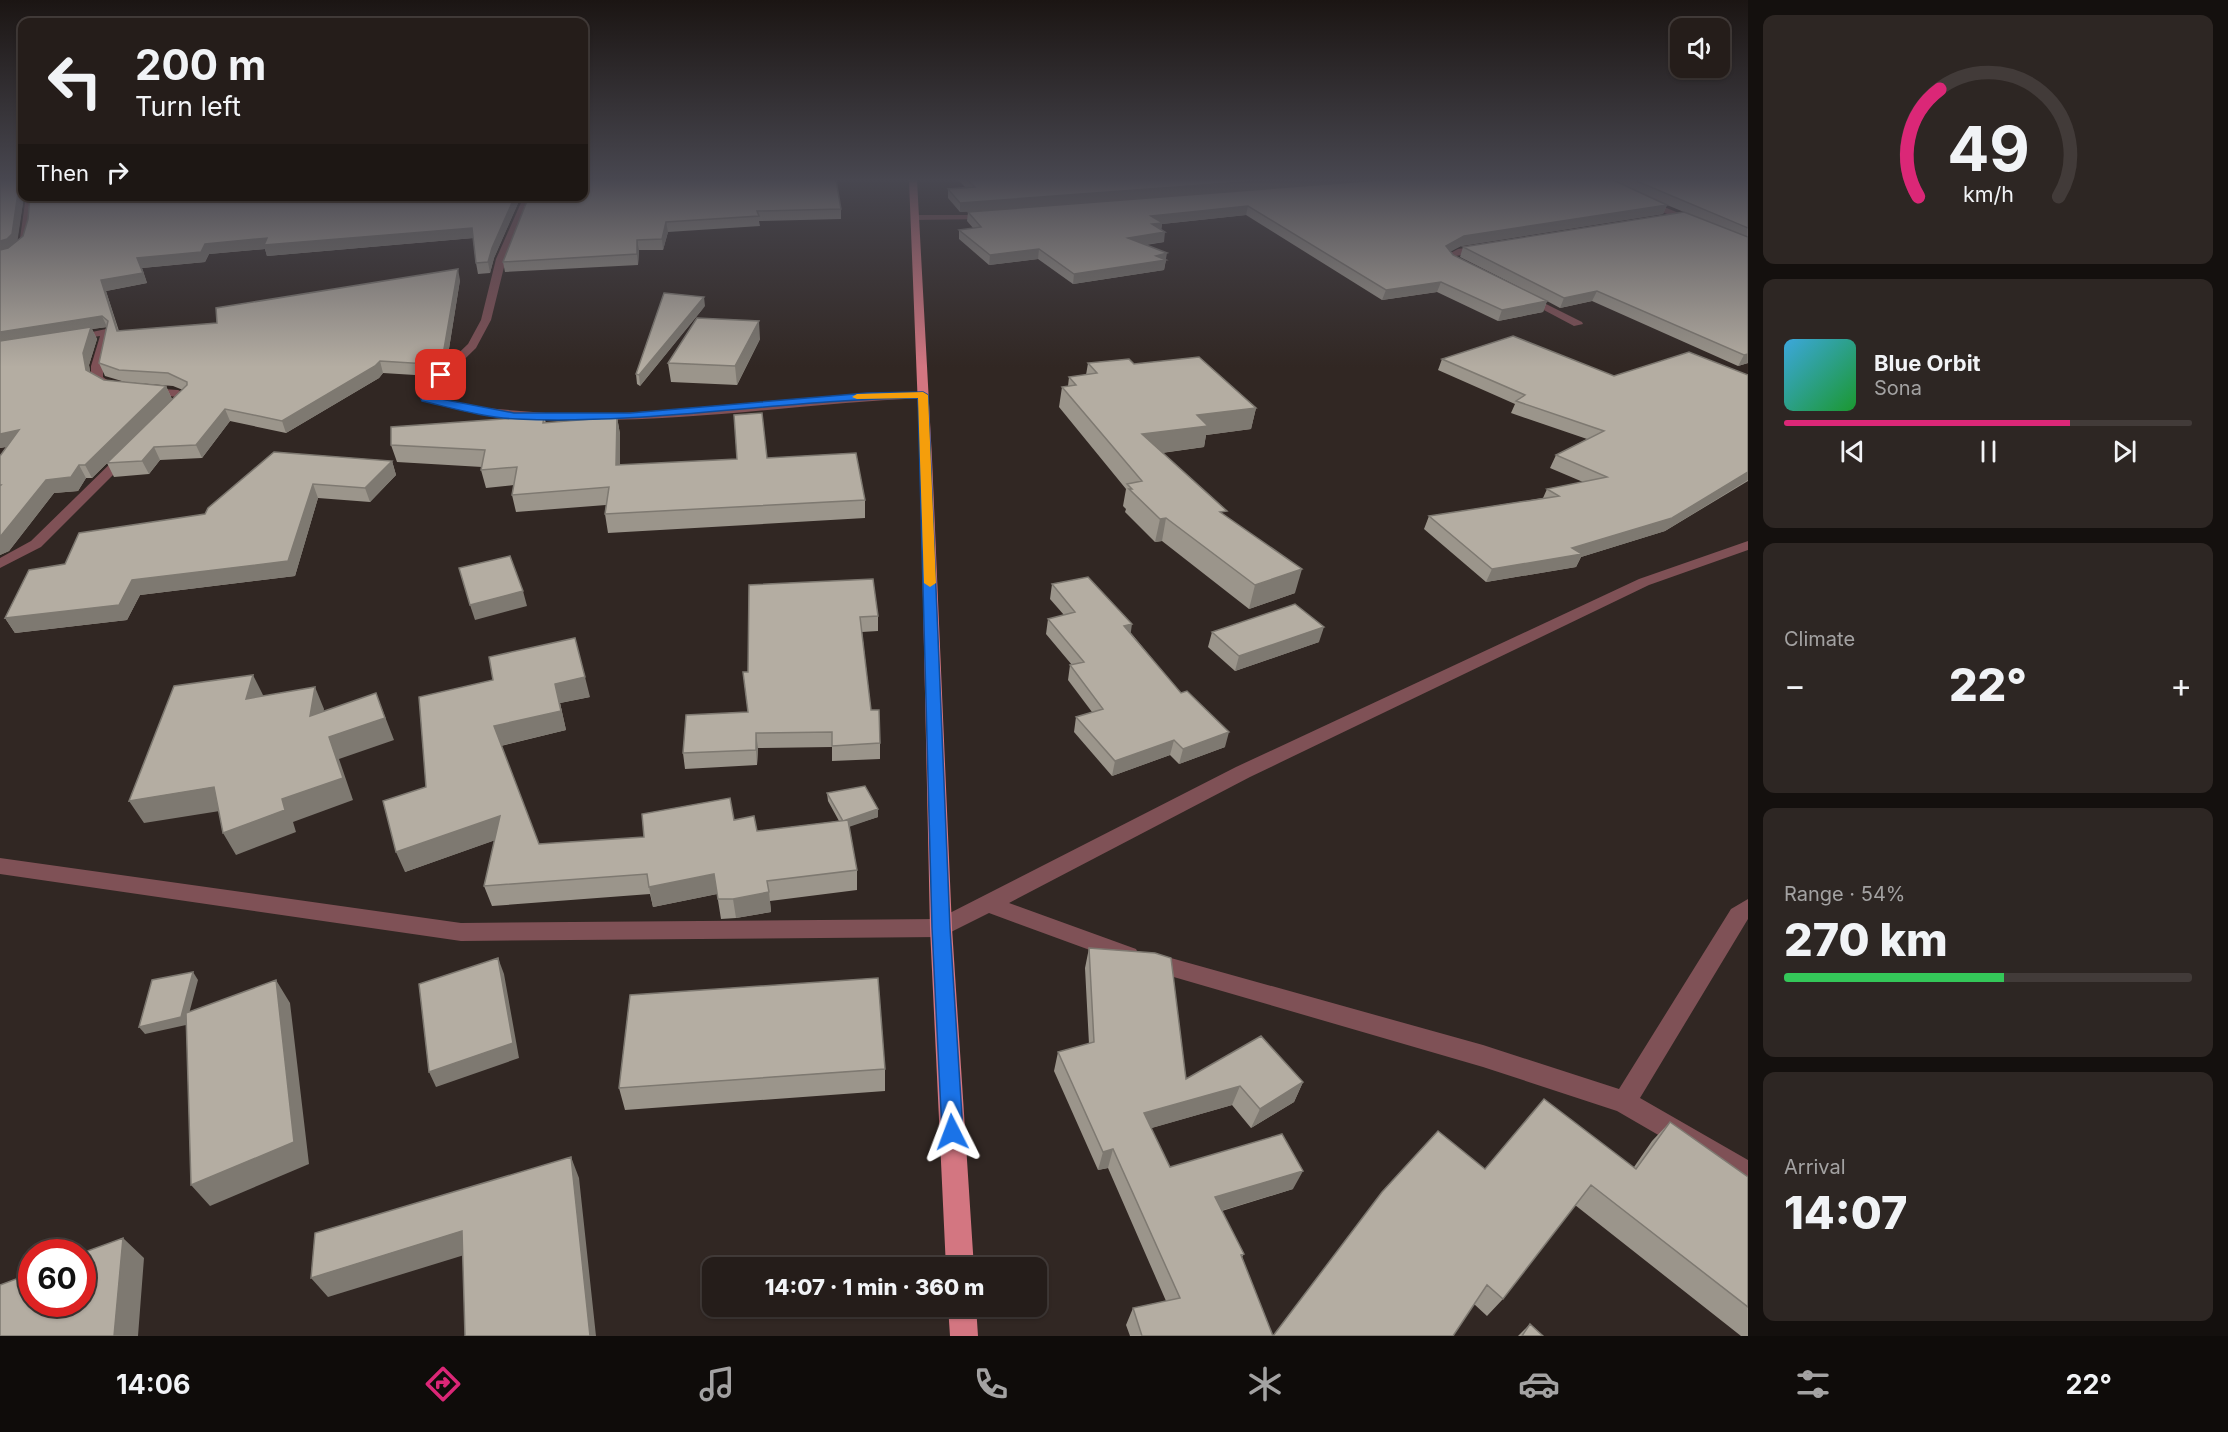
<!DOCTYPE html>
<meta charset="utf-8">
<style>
:root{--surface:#251d1a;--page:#2d2623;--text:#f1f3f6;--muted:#a3a2a2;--line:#423b39;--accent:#db2777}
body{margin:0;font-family:Inter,sans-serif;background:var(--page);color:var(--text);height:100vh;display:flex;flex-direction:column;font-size:22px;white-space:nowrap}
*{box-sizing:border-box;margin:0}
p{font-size:20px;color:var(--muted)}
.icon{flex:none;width:33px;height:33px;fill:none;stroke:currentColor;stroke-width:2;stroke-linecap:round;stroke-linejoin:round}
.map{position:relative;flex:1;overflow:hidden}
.sheet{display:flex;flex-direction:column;gap:15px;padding:15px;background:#14100e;width:480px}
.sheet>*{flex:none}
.hud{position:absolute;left:18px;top:18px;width:570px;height:183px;border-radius:12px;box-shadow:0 2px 4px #0004,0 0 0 2px var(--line);background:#251d1a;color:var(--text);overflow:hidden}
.controls{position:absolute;left:1670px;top:18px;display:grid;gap:12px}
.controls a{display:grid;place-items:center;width:60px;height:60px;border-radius:12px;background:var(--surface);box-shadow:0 2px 4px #0004,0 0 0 2px var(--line);font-size:30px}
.speed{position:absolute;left:18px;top:1239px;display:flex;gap:12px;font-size:30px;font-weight:700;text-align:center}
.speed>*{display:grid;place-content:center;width:78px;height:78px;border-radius:50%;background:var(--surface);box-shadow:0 2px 4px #0004,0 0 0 2px var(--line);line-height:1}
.speed .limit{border:9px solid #d22;background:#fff;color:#111}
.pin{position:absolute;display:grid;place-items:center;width:51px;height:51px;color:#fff;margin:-26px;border-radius:12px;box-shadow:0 3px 9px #0006}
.me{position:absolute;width:66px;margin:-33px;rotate:357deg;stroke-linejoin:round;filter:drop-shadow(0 0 4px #0008)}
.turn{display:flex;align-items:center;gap:21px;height:126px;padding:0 18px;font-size:27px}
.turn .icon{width:78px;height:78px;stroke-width:2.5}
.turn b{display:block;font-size:42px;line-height:51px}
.then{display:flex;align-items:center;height:57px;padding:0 18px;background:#0003;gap:12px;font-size:22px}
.big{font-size:45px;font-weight:800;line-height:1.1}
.sheet .tile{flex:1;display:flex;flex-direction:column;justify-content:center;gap:9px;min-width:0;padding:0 21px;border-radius:12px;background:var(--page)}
.sheet .dial{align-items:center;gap:0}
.dial svg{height:156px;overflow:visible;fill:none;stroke:var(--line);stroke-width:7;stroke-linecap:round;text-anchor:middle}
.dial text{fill:var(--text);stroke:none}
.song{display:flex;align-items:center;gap:18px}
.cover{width:72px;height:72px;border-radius:9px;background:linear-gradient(135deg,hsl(200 70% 55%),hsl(130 70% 35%))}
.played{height:6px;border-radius:3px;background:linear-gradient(90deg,var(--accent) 70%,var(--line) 70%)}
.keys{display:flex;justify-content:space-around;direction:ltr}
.heat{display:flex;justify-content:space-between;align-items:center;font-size:33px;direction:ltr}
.charge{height:9px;border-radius:4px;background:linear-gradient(90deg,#34c759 54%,var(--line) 0)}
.trip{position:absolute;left:702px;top:1257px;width:345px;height:60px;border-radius:12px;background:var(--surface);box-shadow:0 2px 4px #0004,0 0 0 2px var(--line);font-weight:800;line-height:60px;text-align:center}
.dock{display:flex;height:96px;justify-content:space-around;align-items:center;background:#0f0c0a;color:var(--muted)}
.dock .icon{width:42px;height:42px}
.dock .selected{color:var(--accent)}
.dock b{font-size:27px;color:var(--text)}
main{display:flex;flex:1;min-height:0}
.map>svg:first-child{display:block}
</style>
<main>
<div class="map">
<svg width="1748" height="1336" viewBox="0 0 1748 1336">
<rect width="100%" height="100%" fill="#312723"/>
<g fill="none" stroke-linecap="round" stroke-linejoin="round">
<!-- minor -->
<path fill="#7f5156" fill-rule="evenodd" d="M26,196h8c-5,34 3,55 -34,65v-6l13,-4 6,-6z
M524,196h8l-26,63 -15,61 -15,28 -45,44v5l54,11 61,5 63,1 314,-22 6,3 -6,3c-167,7 -336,44 -501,3l-4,-7 4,-6 46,-44 13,-24 15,-61z
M1645,199l53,22 1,2 -7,2 -50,-22z
M914,215h74l4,2 -4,2 -77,1z
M1485,245l4,3 -1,2 -32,6 12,9v4h-6l-17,-13 13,-7z
M1526,294l56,28 1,2 -9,2 -51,-27 -2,-2z
M106,329l5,3 -8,34v11l15,11 -6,3 -21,-13v-12l9,-30 -26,4 -5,-3z
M147,388l31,2 13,6 -18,16 -6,-4 10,-11 -34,-4 -2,-2z
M125,452l6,4 -2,3 -88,88 -41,21v-10l31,-17 90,-88z
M1748,541v9l-99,35 -399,192 -241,126 127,46 3,6 -3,6 -8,3 -139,-51 -48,24 -480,4 -461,-67v-16l461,65 477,-4 298,-152 403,-188z
M1748,899v20l-108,179 108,62v27l-131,-76 -134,-44 -330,-96 -8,-2 -3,-7 3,-7 8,-2 330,92 136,44 112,-180z"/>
<!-- primary -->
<path fill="#d37681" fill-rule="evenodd" d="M909,180h8l15,279 20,469 22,340h-28l-16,-340 -10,-469z
M948,1306h28l2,30h-28z"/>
</g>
<!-- wall -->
<path fill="#9b958b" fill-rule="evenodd" d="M0,180l24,16 -7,44 416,-42 86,3 -25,57 -4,15 -12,1 -2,-11 -3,-25 -206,18 -2,-7 -56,5 -4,8 -63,6 5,15 -41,8 13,40 98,-8 243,-43 -13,81 -16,15 -48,-3 -4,5 -93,55 -56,-12 -28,37 -42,2 -11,14 -35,3 -7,-14 76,-73 -10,-4 -48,-4 -20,-6 -6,-13 8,-36 -15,2 5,10 -8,26 1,7 14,8 62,6 6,13 -80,79h-6l-8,13 -24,2 -45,58 -9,4v-99l6,-9 -6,1z
M958,180h790v183l-10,3 -146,-65 -32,7 -13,-7 -4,11 -45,9 -61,-29 -55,8 -136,-85 -84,9 -1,6 3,12 -18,3 20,15 -2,10 -91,14 -35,-25 -49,6 -30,-26v-9l14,-2 -6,-7 1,-9 172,-13 -180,13 -12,-14v-9l18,-1zM1667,205l17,7 -221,35 -3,10 65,33 -72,-35 -3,-4 11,-5 202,-32z
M529,196l312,13v10l-82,2 1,5 -92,6 -5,18h-24l-1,15 -133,7 -2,-10z
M705,306l-65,80 -3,-2 -1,-10z
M760,339l-23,46 -66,-3 -3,-19z
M1442,359l172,17 134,-1v106l-83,50 -84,26 -5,10 -90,15 -62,-53 5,-13 114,-18 4,-9 36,-7 -33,-14 6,-13 31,-16 -76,-26 4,-9 -77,-34z
M1088,363l46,1 122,44 -5,21 -45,6 -2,12 -42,6 63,63 70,77 -46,16 -87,-68 -7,1 -30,-30 1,-3 -3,-3 3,-17 -67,-82 3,-20 6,-1 1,-9 17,-2z
M544,416l2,7 71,-6 3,17v31l147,-7 98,42v18l-257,15 -3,-19 1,-9 -90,7 -4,-17 2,-10 -28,3 -5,-18 1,-3 -85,-5 -6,-17z
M392,461l4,14 -26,27 -52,-4 -23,78 -155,19 -13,25 -112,13 -10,-15 60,-54 140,-50z
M1052,584l79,49 94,114 -46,17 -9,-9 -58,21 -38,-44 2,-15 16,-5 -24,-32 2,-15h2l-26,-31 2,-15 16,-4 -14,-16z
M749,585l129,31v15l-16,1 9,78 9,33v16l-48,2v-14l-74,1 -1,17 -72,4 -2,-16 65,-41z
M1212,632l107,10 -84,29 -27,-24z
M493,680l97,17 -30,6 6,27 -65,16 38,98 105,-7 90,-17 23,11 82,-10 -11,-20 -1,-8 51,16v8l-29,9 8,44v20l-87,11 1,11 -35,6 -15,1 -4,-25 -64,13 -3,-13 -158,12 -8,-20 11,-46 -90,32 21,-85z
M1089,948l97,131 117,3 -9,20 -43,26 -19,-23 -81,23 19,39 123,22 -71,22 22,43 -2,3 31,79 212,-167 149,-2 18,-26 18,-19 78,55v159h-7l-166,-131 -72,94 -16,17 -13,-12 -21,32h-323l-4,-11 7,-17 33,-7 -58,-133 -10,2 -44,-99 4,-19 31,-8 -4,-76z
M885,1069v22l-260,19 -6,-22z
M1530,1324l13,12h-25z"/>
<!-- shaded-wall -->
<path fill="#7e7971" d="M1270,180h117l-427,32v-9z
M19,186h3v10h2l-7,48 -17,9v-12z
M422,196h13l-14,13 -2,-10z
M515,196h3l1,5 -25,57 -4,15 -2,-11 4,-14z
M1667,205l-4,9 -202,32 -18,10 3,-10 18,-10z
M1248,206l-2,9 -84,9 -1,8 -11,2 1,-18z
M666,222l2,10 -5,18 -1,-11z
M472,228l2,10 -207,18 -2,-7 -56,5 -4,8 -63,6 5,15 -41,8 16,52 -5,-12 -16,-51 36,-22 68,-14 62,-6z
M1165,232l-1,10 -37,5 1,-9z
M637,240l2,10 -1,15 -1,-11z
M1039,249l-1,10 -49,6 1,-10z
M1167,253l-3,17 -91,14 1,-10z
M458,269l2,11 -13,81 -16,15 -3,-12z
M1441,282l-4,10 -55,8 4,-10z
M1597,291l-5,10 -32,7 4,-10z
M704,297l1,9 -65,80 -1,-11z
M1547,301l-4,11 -45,9 4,-11z
M102,316l5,11 -15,2 5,10 -8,26 3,17 -92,-38v-12z
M759,321l1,18 -23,46 -2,-19z
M1748,354v9l-10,3 6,-11z
M380,361l3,12 -4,5 -93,55 -4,-12z
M166,386l6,13 -80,79 -7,-13z
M1256,408l-5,21 -45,6 -2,12 -66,9 4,-22 55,-19z
M225,409l5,12 -28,37 -6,-13z
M617,417l3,17v49l-4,-18z
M19,430l7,13 -26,5v-14z
M154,447l6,13 -11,14 -7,-13z
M392,461l4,14 -26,27 -5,-14z
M79,465l7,13 -8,13 -24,2 -45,58 -9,4v-18l46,-57z
M1748,472v8l-83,51 -84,26 -5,10 -90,15 6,-13 80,-21z
M313,484l5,14 -23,78 -155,19 -13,25 -112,13 -10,-15 127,-38z
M1166,518l-4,23 -7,1 5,-23z
M1302,569l-7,24 -46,16 6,-24z
M523,591l4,15 -52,14 -5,-15z
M1132,624l-2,14 -6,-12z
M1324,627l-5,15 -84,29 4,-15z
M253,675l11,22 -18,2z
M585,677l5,20 -30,6 6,27 -66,16 -6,-20 61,-42z
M315,687l9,22 -4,29 -10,-22z
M376,693l18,47 -55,19 14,41 -60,22 3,10 -60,23 -13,-22 59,-34 47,-62z
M1229,732l-4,15 -46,17 4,-15z
M756,733l2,15 -1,17 -1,-15z
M1174,740l-4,15 -58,21 3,-15z
M214,787l12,23 -82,13 -15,-22z
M878,809v8l-35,12v-8z
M500,816l7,20 -102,36 -9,-20z
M714,874l3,20 -64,13 -4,-20z
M769,892l2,20 -35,6 -3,-19z
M498,958l6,16 15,84 -83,29 -7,-15z
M193,972l5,8 -12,45 -41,9 -6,-7z
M276,980l14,23 19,161 -99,42 -19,-21z
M1303,1082l-9,20 -43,26 9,-19z
M1240,1086l-8,19 -94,27 6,-19z
M1113,1149l-5,19 -10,2 5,-18z
M571,1157l8,21 17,158h-6z
M1303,1171l-10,18 -86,26 8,-18z
M462,1231l12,21 -146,45 -17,-19z
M123,1238l21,20 -6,78h-24z"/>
<!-- building -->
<path fill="#b4ada2" stroke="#7e7971" stroke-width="1.5" d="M0,180h22v6h-3l-7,48 -5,5 -7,2z
M584,180h252l5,29 -84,2 2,5 -93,6 -4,17 -25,1v14l-134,8 26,-66h55z
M968,180h302l-310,23 -12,-14 27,-2z
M1381,180h232l54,25 -203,31 -18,10 7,9 94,46 -45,9 -61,-28 -55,8 -138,-84 -97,10 12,7 -11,1 13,8 -37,6 39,15 -11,3 10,4 -92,14 -35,-25 -49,6 -31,-25 22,-3 -13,-15z
M1634,180h114v48z
M30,196h392l-3,3 32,-3h64l-23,52 -4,14 -12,1 -4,-35 -208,17 3,-7 -62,6 -4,8 -64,6 6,15 -42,7 16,51 100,-8 -1,-15 242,-39 -14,80 -16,15 -48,-3 -5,5 -93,55 -57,-12 -29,36 -42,2 -12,14 -35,2 80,-78v-3l-19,-9 -49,-3 -20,-7 9,-42 -6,-5 -102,16v-82l8,-2 15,-12 5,-17z
M1684,212l64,25v117l-4,1 -147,-64 -33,7 -101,-51z
M664,293l40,4 -65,78 -3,-1z
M697,318l62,3 -24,45 -67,-3z
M91,327l-8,26 3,17 18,10 62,6 -81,79h-6l-8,12 -25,3 -46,57v-51l1,-1h-1v-29l19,-26 -19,4v-93z
M1513,336l101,40 75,-24 59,23v97l-76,46 -100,30 10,6 -90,15 -63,-53 130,-20 -12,-7 60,-12 -51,-22 48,-24 -88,-30 9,-6 -83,-36z
M1199,357l57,51 -59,7 11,11 -66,8 85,77 -7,1 82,57 -47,16 -89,-67 -6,1 -31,-30h3l-5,-5 15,-3 -80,-94 14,-2 -7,-8 28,-4 -9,-10 41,-4 5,5z
M762,413l5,45 89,-5 9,47 -260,14 4,-27 -97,8 5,-28 -36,3 4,-20 -94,-5v-18l153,-11 -1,7 74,-6 -1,48 121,-6 -3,-44z
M274,452l118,9 -27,27 -52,-4 -25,77 -156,19 -13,25 -114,13 24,-48 36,-6 14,-31 126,-19 3,-6z
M510,556l13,35 -53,14 -11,-37z
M1088,577l44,47 -8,2 57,67 6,-2 42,41 -46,17 -9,-9 -59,21 -39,-44 27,-8 -33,-44 14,-3 -36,-43 27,-7 -23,-28z
M873,579l5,37 -18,1 11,93h8l1,33 -48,3v-14l-76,1v17l-73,3 3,-38 62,-3 -5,-40h5l1,-87z
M1295,604l29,23 -85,29 -27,-24z
M575,638l10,39 -30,7 6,27 -67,15 45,118 105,-7 -2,-23 88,-16 4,22 20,-4 3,15 91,-11 9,50 -90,11 2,11 -36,7h-15l-4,-25 -65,13 -2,-13 -163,12 16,-70 -104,36 -13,-51 43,-14 -7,-90 74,-17 -4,-23z
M253,675l-7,24 69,-12 -5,29 66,-23 9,25 -56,19 14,41 -61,21 3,11 -62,23 -9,-46 -85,14 45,-115z
M865,786l13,23 -35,12 -16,-28z
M1089,948l66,5 16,5 15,121 75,-43 42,46 -43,27 -20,-23 -96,27 26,54 112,-33 21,37 -88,26 29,57 -3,1 32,81 109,-144 56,-61 47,38 59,-70 92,70 34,-47 78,55v130l-157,-122 -88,114 -16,-14 -34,51h-311l-9,-28 47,-10 -67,-149 -10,3 -45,-100 36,-10z
M498,958l15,85 -84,29 -10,-88z
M193,972l-12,45 -42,10 13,-47z
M878,978l7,91 -266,19 11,-93z
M276,980l18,162 -103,43 -5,-172z
M571,1157l19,179h-125l-3,-105 -151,47 4,-45z
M123,1238l-9,98h-114v-51l32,-12v31h50v-51z
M1530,1324l13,12h-21z"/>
<!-- sky -->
<linearGradient id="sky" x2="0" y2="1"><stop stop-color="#1b1513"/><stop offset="0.49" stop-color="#484750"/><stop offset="1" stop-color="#484750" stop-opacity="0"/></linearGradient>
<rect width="1748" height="367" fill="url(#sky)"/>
<!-- route -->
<path fill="#1a73e8" stroke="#114b97" stroke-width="1.5" d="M438,373l8,2 -16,16v6l84,16h116l237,-20 56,-1 5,3 22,533 13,204 -3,7 -8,3 -7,-3 -3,-7 -10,-204 -14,-530c-134,1 -267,27 -401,21 -31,-1 -65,-11 -95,-18l-3,-7z"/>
<!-- slow -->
<path fill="#f59e0b" d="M923,392l5,3 8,188 -6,4 -6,-4 -6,-185 -61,1 -5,-2 5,-3z"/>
</svg>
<div class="controls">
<a><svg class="icon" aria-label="sound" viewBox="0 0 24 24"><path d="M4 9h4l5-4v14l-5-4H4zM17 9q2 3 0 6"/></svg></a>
</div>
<div class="speed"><div class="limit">60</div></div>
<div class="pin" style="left:441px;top:375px;background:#d93025"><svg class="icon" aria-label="arrive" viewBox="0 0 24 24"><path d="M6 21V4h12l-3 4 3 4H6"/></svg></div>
<svg class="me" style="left:952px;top:1132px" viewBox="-20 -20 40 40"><path d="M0-17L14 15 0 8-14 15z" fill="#1a73e8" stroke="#fff" stroke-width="4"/></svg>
<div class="trip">14:07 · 1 min · 360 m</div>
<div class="hud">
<div class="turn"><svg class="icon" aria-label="left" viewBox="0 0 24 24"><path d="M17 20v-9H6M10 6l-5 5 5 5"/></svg><div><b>200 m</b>Turn left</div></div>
<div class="then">Then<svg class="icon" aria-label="right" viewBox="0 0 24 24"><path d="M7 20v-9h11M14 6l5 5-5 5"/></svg></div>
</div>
</div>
<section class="sheet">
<div class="tile dial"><svg viewBox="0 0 100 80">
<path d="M14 69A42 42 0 1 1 86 69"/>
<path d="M14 69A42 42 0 0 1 25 14" stroke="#db2777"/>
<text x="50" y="56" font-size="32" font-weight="700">49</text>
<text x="50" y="72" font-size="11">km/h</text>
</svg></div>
<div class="tile">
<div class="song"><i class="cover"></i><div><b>Blue Orbit</b><p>Sona</p></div></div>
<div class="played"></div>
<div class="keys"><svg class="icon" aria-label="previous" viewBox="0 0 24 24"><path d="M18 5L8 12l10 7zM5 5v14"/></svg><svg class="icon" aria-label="pause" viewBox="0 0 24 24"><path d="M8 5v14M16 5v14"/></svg><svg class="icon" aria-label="next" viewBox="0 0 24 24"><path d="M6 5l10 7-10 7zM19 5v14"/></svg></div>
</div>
<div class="tile"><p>Climate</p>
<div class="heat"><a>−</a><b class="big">22°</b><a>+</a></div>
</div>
<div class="tile"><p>Range · 54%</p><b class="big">270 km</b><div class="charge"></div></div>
<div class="tile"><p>Arrival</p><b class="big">14:07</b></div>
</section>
</main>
<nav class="dock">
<b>14:06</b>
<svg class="icon selected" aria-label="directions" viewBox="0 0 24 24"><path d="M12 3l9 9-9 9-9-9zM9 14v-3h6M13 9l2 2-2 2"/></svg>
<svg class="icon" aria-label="music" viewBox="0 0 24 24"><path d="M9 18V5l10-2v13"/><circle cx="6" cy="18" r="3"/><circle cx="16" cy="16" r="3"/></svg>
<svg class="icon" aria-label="phone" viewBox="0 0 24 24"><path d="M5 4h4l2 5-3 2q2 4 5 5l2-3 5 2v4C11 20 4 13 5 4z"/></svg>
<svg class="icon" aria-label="climate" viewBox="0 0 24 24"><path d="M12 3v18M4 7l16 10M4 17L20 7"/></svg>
<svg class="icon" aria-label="car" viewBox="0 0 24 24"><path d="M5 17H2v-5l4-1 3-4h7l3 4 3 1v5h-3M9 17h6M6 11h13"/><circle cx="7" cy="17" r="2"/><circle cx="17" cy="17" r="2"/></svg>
<svg class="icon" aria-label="filters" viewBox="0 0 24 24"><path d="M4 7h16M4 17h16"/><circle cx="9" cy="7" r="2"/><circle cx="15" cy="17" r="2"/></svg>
<b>22°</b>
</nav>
